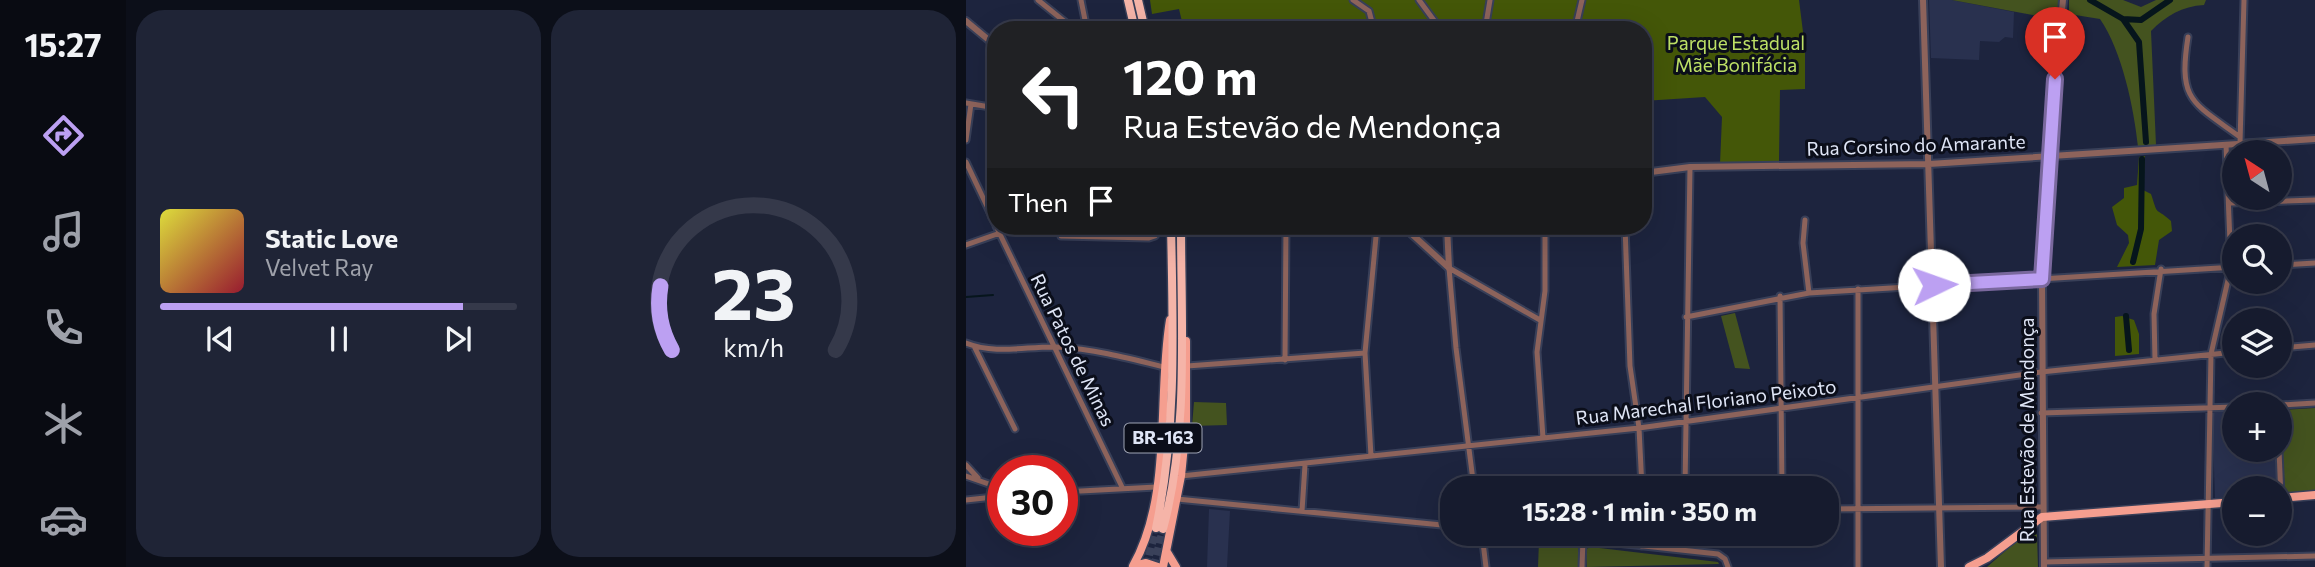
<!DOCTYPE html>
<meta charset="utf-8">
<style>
:root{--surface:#161b2e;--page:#1f2436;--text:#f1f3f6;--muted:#9ea1aa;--line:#35394a;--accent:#bca0f2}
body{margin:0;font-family:Commissioner,sans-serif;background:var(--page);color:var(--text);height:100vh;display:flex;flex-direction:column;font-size:26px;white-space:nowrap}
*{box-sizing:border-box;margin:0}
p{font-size:23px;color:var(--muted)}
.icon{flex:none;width:38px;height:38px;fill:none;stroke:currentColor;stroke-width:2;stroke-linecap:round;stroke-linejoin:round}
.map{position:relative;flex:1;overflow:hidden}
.sheet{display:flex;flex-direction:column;gap:10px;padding:10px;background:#0c0f19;width:840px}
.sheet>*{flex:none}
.guide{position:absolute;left:21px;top:21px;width:665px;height:214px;border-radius:28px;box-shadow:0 7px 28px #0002,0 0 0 2px var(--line);background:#202124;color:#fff;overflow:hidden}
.needle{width:46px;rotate:324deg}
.buttons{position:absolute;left:1256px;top:140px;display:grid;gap:14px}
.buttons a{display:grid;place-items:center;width:70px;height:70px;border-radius:50%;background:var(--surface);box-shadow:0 7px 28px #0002,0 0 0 2px var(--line);font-size:35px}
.speed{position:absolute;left:21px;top:455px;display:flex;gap:14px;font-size:35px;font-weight:700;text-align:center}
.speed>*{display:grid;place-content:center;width:91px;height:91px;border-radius:50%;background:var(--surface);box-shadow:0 7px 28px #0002,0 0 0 2px var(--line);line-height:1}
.speed .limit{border:10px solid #d22;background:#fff;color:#111}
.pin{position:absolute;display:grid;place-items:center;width:60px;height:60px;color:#fff;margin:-72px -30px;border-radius:50% 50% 50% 0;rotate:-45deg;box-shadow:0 0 7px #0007}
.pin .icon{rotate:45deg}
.me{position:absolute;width:77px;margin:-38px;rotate:87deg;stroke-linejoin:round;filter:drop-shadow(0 0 5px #0008)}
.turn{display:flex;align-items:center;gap:24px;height:147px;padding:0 21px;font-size:32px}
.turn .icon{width:91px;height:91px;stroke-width:2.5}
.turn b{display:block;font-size:49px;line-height:60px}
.then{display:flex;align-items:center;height:66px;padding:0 21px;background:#0003;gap:14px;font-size:26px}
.sheet .card{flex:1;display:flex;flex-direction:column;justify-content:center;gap:10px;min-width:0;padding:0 24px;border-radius:28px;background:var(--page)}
.sheet .dial{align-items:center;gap:0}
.dial svg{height:182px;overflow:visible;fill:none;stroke:var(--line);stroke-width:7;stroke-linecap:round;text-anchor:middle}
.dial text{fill:var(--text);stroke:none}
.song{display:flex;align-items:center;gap:21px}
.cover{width:84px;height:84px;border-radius:10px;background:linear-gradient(135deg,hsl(60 70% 55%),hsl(350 70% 35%))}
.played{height:7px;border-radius:4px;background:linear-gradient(90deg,var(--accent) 85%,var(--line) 85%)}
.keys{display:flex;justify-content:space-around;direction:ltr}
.sheet .tiles{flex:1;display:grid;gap:10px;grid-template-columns:repeat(2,1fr)}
.trip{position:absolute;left:474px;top:476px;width:399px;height:70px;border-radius:28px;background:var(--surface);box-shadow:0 7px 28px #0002,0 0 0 2px var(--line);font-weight:700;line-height:70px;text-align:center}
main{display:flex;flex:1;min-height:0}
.tab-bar{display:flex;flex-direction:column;width:126px;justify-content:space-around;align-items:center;background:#090b12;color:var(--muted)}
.tab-bar .icon{width:49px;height:49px}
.tab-bar .active{color:var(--accent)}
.tab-bar b{font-size:32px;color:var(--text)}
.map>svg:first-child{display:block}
</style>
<main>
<nav class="tab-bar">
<b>15:27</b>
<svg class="icon active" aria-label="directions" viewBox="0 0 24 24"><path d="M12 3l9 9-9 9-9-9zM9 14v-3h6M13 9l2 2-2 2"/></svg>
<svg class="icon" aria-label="music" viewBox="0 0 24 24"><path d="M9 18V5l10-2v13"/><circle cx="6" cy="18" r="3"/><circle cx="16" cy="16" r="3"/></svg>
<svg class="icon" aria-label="phone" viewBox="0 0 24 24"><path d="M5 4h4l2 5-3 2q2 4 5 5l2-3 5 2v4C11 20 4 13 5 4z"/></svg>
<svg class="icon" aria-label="climate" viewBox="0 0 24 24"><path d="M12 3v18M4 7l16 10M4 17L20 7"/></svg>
<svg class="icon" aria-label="car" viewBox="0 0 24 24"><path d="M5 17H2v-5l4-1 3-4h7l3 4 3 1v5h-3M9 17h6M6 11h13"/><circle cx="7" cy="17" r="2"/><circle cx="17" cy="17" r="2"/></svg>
</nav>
<section class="sheet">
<div class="tiles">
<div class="card">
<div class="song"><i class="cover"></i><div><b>Static Love</b><p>Velvet Ray</p></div></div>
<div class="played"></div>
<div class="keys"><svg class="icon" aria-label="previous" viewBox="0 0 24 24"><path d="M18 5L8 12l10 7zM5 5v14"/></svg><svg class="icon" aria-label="pause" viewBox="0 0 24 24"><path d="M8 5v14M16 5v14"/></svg><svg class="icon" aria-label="next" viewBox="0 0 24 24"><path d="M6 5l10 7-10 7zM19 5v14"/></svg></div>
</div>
<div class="card dial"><svg viewBox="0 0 100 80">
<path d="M14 69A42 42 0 1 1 86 69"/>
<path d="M14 69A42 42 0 0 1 9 41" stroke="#bca0f2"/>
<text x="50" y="56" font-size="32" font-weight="700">23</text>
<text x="50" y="72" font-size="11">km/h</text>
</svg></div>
</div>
</section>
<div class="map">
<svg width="1349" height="567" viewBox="0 0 1349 567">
<rect width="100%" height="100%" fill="#1d243e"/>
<!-- built -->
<path fill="#29314f" d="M963,0h23l62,12 -1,26 -8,-1 -6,5 -19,-1 -1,19 -48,-2z
M1269,407v43h43l1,38h-44v9l-20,1 -3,-90z
M243,509l21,2 -3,56h-20z
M678,534h37v15l-38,-4z
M1239,560l-1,7h-159v-4z"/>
<!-- green -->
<path fill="#44531f" d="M986,0h108l-1,20z
M1103,0h54l18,7 15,-7h50l-2,5c-22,1 -38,11 -53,26l5,114 -18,2c-4,-39 -16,-96 -38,-128l-31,-5z
M769,313l15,56 -15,-1 -14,-52z
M228,402l32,1 1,22 -35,1z
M1349,408v83l-27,2 -3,-3 -5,-77 3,-3z
M1067,530l4,5 1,32h-51l40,-35z
M573,541l39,3v23h-40z
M625,547l127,15 1,2 -132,3 -1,-18z"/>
<!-- forest -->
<path fill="#445708" d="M184,0h649l6,48v41l-25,1 -1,71 -59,3 2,-47 -17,-20 -62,4v-71h-459l-5,-21 -27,5z
M1179,156l-2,34 8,4c8,24 2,11 20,27l1,10 -13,9 -4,25 -38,2 12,-24 -1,-8 -11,-10 -5,-18 12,-9v-10l13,-3 2,-28z
M1156,316l12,4 5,14v20l-24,2v-39z"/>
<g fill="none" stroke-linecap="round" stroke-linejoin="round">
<!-- stream -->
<path stroke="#06151c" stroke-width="2" d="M0,297l27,-2"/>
<!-- canal -->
<path stroke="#06151c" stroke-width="6" d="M1124,0l33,19 16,23 7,100
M1157,19l18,1 29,-20
M1167,262l8,-33 1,-70
M1160,316l3,34"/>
<!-- trunk-tunnel -->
<path stroke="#3a415a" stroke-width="8" stroke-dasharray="8 4" stroke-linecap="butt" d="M180,567l10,-39
M188,567l9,-38"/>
<!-- minor casing -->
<g stroke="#383f58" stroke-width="9">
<path id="minor" d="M72,0l37,30
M115,0l6,30
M387,0l16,11 5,19
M453,0l22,30
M519,30l5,-30
M609,30l7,-30
M1222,37c-10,64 4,65 52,100
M0,103l30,5
M0,140l5,-36
M1274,143l4,-143
M0,162l30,63
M1265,203l84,-3
M839,220l-2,23 6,50
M30,226l126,261
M94,226l1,10 88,2 6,-2 7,-10
M659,226l5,140 9,62 3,60
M0,245l34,-12
M1314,265l35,-2
M483,268l7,80 18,140
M483,268l91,52
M892,289v278
M814,296l2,192
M720,317l123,-24 426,-26
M0,343c30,12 61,3 91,4 37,2 71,11 107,20
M8,346l41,83
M1314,348l35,-3
M319,360l1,-134
M1189,360l-1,-46 7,-45
M221,366l178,-13
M1314,405l35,-2
M1075,413l194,-6
M577,438l-6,-86 8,-61v-65
M1313,450l2,48
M405,456l-6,-103 12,-127
M0,465l12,13
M0,476l37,13
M215,476l458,-48 402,-56 194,-20
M719,488l5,-321
M96,492l94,-5
M211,499l275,27
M0,500l37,-4
M861,509l215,-2
M336,511l3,-46
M516,534l4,33
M567,534l185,20 7,5 3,8
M675,546v-12
M717,550v-16
M1078,562l271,-6
M616,567l1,-28
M1241,567l4,-213 20,-87 -5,-122"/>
</g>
<!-- tertiary casing -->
<g stroke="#383f58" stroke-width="10">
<path id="tertiary" d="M957,0l18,567
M0,21l30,25
M677,173l47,-6 239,-3 386,-25
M437,226l46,42
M481,226l2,42
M1078,567l-2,-288 9,-155 12,-124"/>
</g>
<!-- primary casing -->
<g stroke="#383f58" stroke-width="11">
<path id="primary" d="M1314,498l35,-3
M201,552l9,15
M167,566c40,-71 24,-169 37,-246
M168,566l12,-3 12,4
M197,567l18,-91 5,-51v-84
M1003,567l18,-9 55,-41 193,-15"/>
</g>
<!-- trunk casing -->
<g stroke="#383f58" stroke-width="11">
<path id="trunk" d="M162,0l7,30
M172,0l7,30
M190,528c21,-101 17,-200 15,-302
M197,529c26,-96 18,-204 18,-303"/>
</g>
<!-- minor -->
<use href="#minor" stroke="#8d635b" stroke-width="5"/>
<!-- tertiary -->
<use href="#tertiary" stroke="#8d635b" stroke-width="6"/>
<!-- primary -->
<use href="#primary" stroke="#f59e8f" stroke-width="8"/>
<!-- trunk -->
<use href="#trunk" stroke="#f5b4a8" stroke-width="8"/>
</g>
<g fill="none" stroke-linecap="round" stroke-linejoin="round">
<!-- route casing -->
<g stroke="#7a689d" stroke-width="18">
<path id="route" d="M968,285l108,-6 13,-200"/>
</g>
<!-- route -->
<use href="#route" stroke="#bca0f2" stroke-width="12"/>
</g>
<g text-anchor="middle" stroke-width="6" stroke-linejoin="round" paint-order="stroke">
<!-- shield labels -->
<rect fill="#0b0e1a" stroke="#9fa4b4" stroke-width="2" x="158.5" y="423.5" width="77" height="29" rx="5"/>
<g font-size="18" font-weight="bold" fill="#dfe5f6">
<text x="197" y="444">BR-163</text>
</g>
<!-- park labels -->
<g font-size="19" fill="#bde066" stroke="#0b0e1a">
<text x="770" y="50">Parque Estadual<tspan x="770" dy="22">Mãe Bonifácia</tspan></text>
</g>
<!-- street labels -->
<g font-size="19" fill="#dfe5f6" stroke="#0b0e1a">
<text transform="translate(950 145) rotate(-2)" y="7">Rua Corsino do Amarante</text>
<text transform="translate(107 350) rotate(64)" y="7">Rua Patos de Minas</text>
<text transform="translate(740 402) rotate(-7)" y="7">Rua Marechal Floriano Peixoto</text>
<text transform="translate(1061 430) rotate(-90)" y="7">Rua Estevão de Mendonça</text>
</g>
</g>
</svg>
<div class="buttons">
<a><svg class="needle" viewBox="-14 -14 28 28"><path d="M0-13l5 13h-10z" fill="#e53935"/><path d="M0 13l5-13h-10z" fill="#9ea1aa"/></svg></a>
<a><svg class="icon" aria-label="search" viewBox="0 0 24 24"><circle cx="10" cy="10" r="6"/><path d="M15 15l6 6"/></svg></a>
<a><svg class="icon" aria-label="layers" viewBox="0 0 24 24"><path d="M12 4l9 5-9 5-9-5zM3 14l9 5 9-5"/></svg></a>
<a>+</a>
<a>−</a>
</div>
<div class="speed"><div class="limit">30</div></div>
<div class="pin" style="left:1089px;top:79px;background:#d93025"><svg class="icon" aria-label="arrive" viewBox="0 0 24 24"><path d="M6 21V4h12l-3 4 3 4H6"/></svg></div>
<svg class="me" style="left:968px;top:285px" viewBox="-20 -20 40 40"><circle r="19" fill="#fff"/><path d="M0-13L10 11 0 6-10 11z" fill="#bca0f2"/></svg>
<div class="trip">15:28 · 1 min · 350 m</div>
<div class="guide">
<div class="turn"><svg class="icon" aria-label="left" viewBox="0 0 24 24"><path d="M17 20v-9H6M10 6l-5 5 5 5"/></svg><div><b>120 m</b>Rua Estevão de Mendonça</div></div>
<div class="then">Then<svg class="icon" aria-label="arrive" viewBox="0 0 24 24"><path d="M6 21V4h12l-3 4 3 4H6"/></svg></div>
</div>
</div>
</main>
